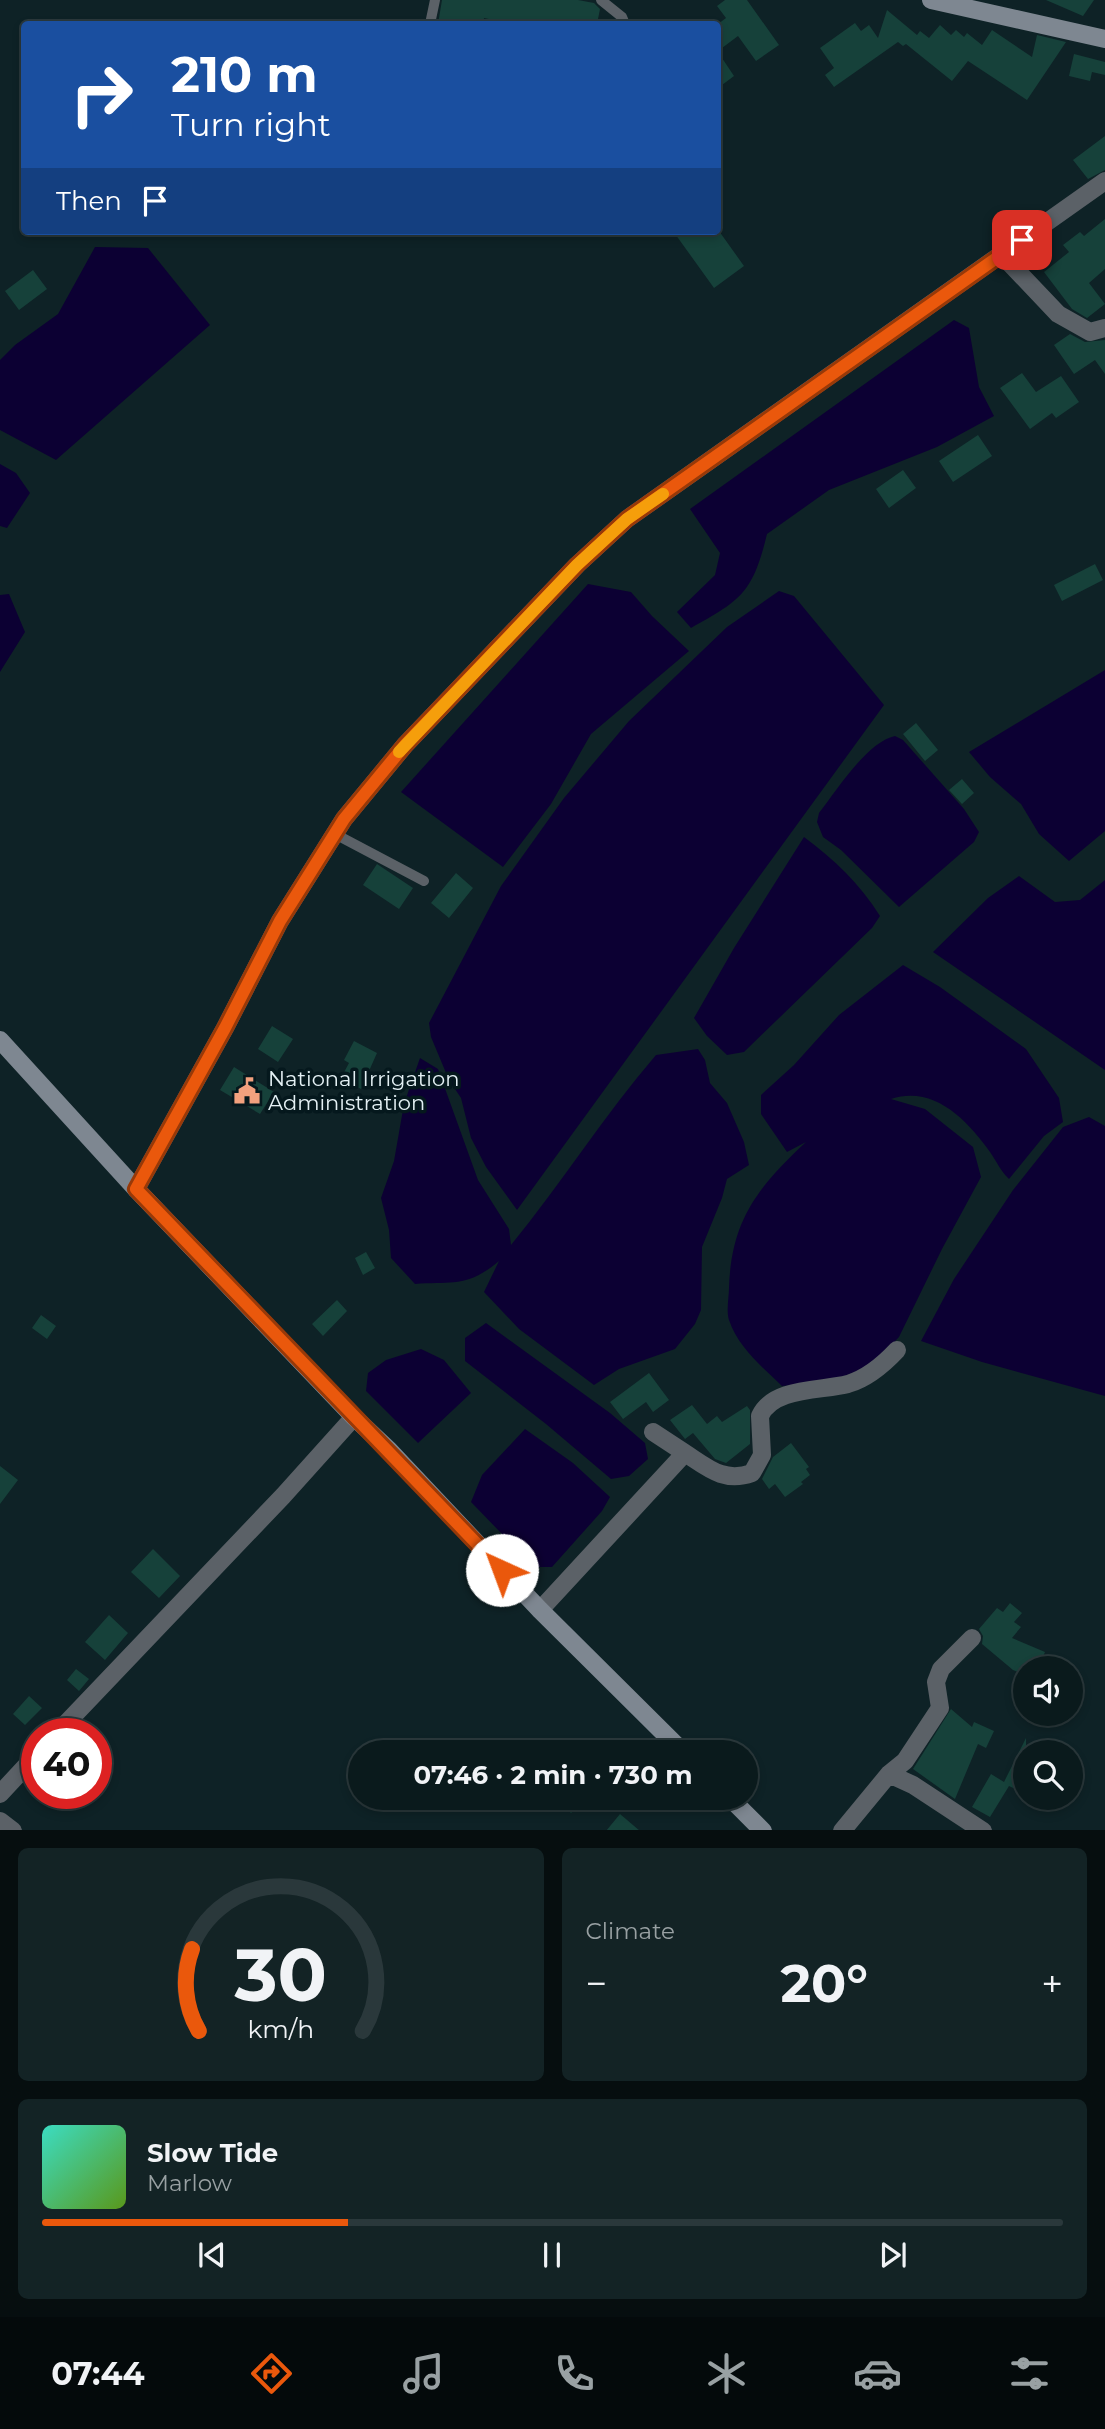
<!DOCTYPE html>
<meta charset="utf-8">
<style>
:root{--surface:#0a1a1c;--page:#132325;--text:#f1f3f6;--muted:#99a1a3;--line:#2a383b;--accent:#ea580c}
body{margin:0;font-family:Montserrat,sans-serif;background:var(--page);color:var(--text);height:100vh;display:flex;flex-direction:column;font-size:26px;white-space:nowrap}
*{box-sizing:border-box;margin:0}
p{font-size:23px;color:var(--muted)}
.icon{flex:none;width:38px;height:38px;fill:none;stroke:currentColor;stroke-width:2;stroke-linecap:round;stroke-linejoin:round}
.map{position:relative;height:1830px;overflow:hidden}
.details{display:flex;flex-direction:column;gap:18px;padding:18px;background:#060e0f;flex:1}
.details>*{flex:none}
.top-card{position:absolute;left:21px;top:21px;width:700px;height:214px;border-radius:7px;box-shadow:0 4px 10px #0003,0 0 0 2px var(--line);background:#1a4fa0;color:#fff;overflow:hidden}
.tools{position:absolute;left:1013px;top:1656px;display:grid;gap:14px}
.tools a{display:grid;place-items:center;width:70px;height:70px;border-radius:50%;background:var(--surface);box-shadow:0 4px 10px #0003,0 0 0 2px var(--line);font-size:35px}
.speed{position:absolute;left:21px;top:1718px;display:flex;gap:14px;font-size:35px;font-weight:700;text-align:center}
.speed>*{display:grid;place-content:center;width:91px;height:91px;border-radius:50%;background:var(--surface);box-shadow:0 4px 10px #0003,0 0 0 2px var(--line);line-height:1}
.speed .limit{border:10px solid #d22;background:#fff;color:#111}
.pin{position:absolute;display:grid;place-items:center;width:60px;height:60px;color:#fff;margin:-30px;border-radius:14px;box-shadow:0 4px 10px #0006}
.me{position:absolute;width:77px;margin:-38px;rotate:317deg;stroke-linejoin:round;filter:drop-shadow(0 0 5px #0008)}
.turn{display:flex;align-items:center;gap:24px;height:147px;padding:0 35px;font-size:32px}
.turn .icon{width:91px;height:91px;stroke-width:2.5}
.turn b{display:block;font-size:49px;line-height:60px}
.then{display:flex;align-items:center;height:66px;padding:0 35px;background:#0003;gap:14px;font-size:26px}
.big{font-size:52px;font-weight:700;line-height:1.1}
.details .widget{flex:1;display:flex;flex-direction:column;justify-content:center;gap:10px;min-width:0;padding:0 24px;border-radius:10px;background:var(--page)}
.details .dial{align-items:center;gap:0}
.dial svg{height:182px;overflow:visible;fill:none;stroke:var(--line);stroke-width:7;stroke-linecap:round;text-anchor:middle}
.dial text{fill:var(--text);stroke:none}
.song{display:flex;align-items:center;gap:21px}
.cover{width:84px;height:84px;border-radius:10px;background:linear-gradient(135deg,hsl(170 70% 55%),hsl(90 70% 35%))}
.played{height:7px;border-radius:4px;background:linear-gradient(90deg,var(--accent) 30%,var(--line) 30%)}
.keys{display:flex;justify-content:space-around;direction:ltr}
.heat{display:flex;justify-content:space-between;align-items:center;font-size:38px;direction:ltr}
.details .tiles{flex:1;display:grid;gap:18px;grid-template-columns:1fr 1fr}
.widget:last-child{grid-column:span 2}
.trip{position:absolute;left:348px;top:1740px;width:410px;height:70px;border-radius:35px;background:var(--surface);box-shadow:0 4px 10px #0003,0 0 0 2px var(--line);font-weight:700;line-height:70px;text-align:center}
.tabs{display:flex;height:112px;justify-content:space-around;align-items:center;background:#040a0b;color:var(--muted)}
.tabs .icon{width:49px;height:49px}
.tabs .active{color:var(--accent)}
.tabs b{font-size:32px;color:var(--text)}
.map>svg:first-child{display:block}
</style>
<div class="map">
<svg width="1105" height="1831" viewBox="0 0 1105 1831">
<rect width="100%" height="100%" fill="#0e2226"/>
<!-- water -->
<path fill="#0c0033" d="M95,247l53,1 62,77 -154,135 -56,-30v-70l15,-15 43,-31z
M954,320l15,8 10,59 15,29 -57,31 -108,43 -62,44c-14,58 -25,66 -76,94l-14,-16 38,-37 5,-22 -30,-44z
M0,464l16,9 14,20 -23,35 -7,-2z
M588,584l43,8 21,24 37,35 -98,83 -40,70 -48,63 -102,-75z
M779,591l15,5 90,109 -367,505 -31,-43 -15,-29 -10,-40 -12,-18 -18,-43 -2,-14 72,-137 63,-88 65,-77 98,-94z
M9,594l16,38 -25,40v-77z
M1105,670v161l-36,30 -30,-27 -18,-30 -31,-27 -21,-25z
M895,736l8,4 61,69 15,23 -5,10 -75,65 -58,-57 -18,-13 -6,-15 2,-9c18,-23 48,-71 76,-77z
M804,837c30,22 56,47 76,79l-8,12 -128,124 -17,3 -20,-19 -13,-18 40,-70z
M1019,876l36,26 25,-2 25,-20v190l-172,-118 55,-54z
M903,965l37,22 86,62 33,49 4,24 -19,14 -35,43c-9,-9 -12,-17 -19,-27 -23,-32 -56,-67 -99,-53l34,10 48,38 8,30 -39,72 -43,88 -28,29 -40,15 -49,5c-20,-19 -44,-39 -53,-66 -3,-9 0,-23 0,-32 2,-68 29,-101 77,-146l-19,10 -26,-38v-19l33,-30 45,-50z
M698,1049l7,11 5,23 17,20 17,39 5,23 -22,14 -5,19 -20,49 -1,63 -6,14 -20,25 -56,20 -25,16 -75,-56 -35,-37 15,-31c-32,27 -47,20 -84,23l-24,-26 -2,-28 -8,-32 13,-37 10,-57 16,-46 18,11 40,111 31,49 2,16c50,-61 93,-130 145,-190z
M1089,1117l16,9v270l-123,-34 -61,-21 33,-62 59,-89 50,-63z
M486,1323l124,90 35,30 3,16 -19,17 -18,3 -65,-55 -81,-63v-23z
M421,1349l23,11 27,33 -53,50 -52,-52 2,-18 18,-13z
M525,1429l48,34 37,34 -8,14 -50,56h-18l-63,-65 11,-27z"/>
<!-- building -->
<path fill="#16413a" d="M442,0h136l16,3 6,6 -3,15h-83l-30,-6 -1,6 -18,-2v2h-27z
M725,0h22l32,45 -23,16 -18,-25 -20,15v-27l8,-6 -9,-12z
M1046,0h48l-11,16z
M887,10l30,25 3,-4 9,7 11,-13 11,10 5,-5 8,7 3,-4 15,12 10,-15 40,27 5,-22 29,7 -39,58 -59,-39 -16,20 -46,-37 -3,2 -5,-4 -64,45 -9,-12 9,-7 -14,-20 35,-25 6,8 8,-6 9,13z
M718,52l16,24 -16,12z
M1074,54l31,8v13l-13,-3 -2,9 -21,-5z
M1105,136v34l-17,9 -15,-19z
M1105,219v50l-16,14 16,21 -18,14 -15,-9 -28,-37 25,-20 -6,-7 17,-13 4,4z
M673,231h46l25,35 -30,22z
M33,270l14,19 -28,21 -14,-19z
M1070,334l15,8 20,-2v34l-10,-14 -21,14 -20,-29z
M1022,373l14,19 25,-16 18,26 -23,16 -4,-5 -22,16 -30,-41z
M978,435l14,21 -39,26 -14,-21z
M903,470l13,18 -27,20 -13,-19z
M1095,564l8,16 -41,21 -8,-16z
M916,723l22,27 -13,11 -22,-27z
M962,779l12,14 -12,11 -13,-14z
M377,864l36,24 -14,21 -36,-24z
M456,873l17,15 -24,30 -18,-15z
M272,1026l21,13 -15,23 -20,-13z
M354,1041l23,12 -16,36 -20,-11 8,-15 -5,-3z
M234,1067l40,25 -14,22 -40,-24z
M366,1252l9,16 -12,7 -8,-17z
M337,1300l10,11 -24,25 -11,-12z
M41,1315l15,11 -9,13 -15,-11z
M649,1373l20,27 -16,12 -7,-10 -23,17 -13,-17z
M692,1405l15,19 10,-8 5,6 25,-16 3,4v34l-24,19 -11,-4 -22,-26 -8,6 -15,-19z
M791,1443l18,24 -3,2 4,6 -9,7 2,2 -18,13 -10,-13 -6,5 -7,-10 11,-22z
M0,1466l18,14 -18,24z
M153,1549l27,27 -21,22 -28,-26z
M1010,1603l12,10 -8,9 7,5 -9,11 33,14 -7,16h-12v7l-13,-5 -31,-26 1,-8 -4,-7 18,-21 6,4z
M109,1615l19,18 -23,27 -20,-18z
M76,1669l13,10 -10,12 -12,-11z
M29,1696l13,12 -17,17 -12,-11z
M951,1709l21,18 2,-5 20,9 -8,17 -8,-4 -23,55 -42,-30z
M1026,1738v56l-17,-8 -19,31 -18,-10 19,-33 13,8z
M557,1797h31l-17,16z
M620,1814l20,17h-34z"/>
<g fill="none" stroke-linecap="round" stroke-linejoin="round">
<!-- lane -->
<path stroke="#5b6167" stroke-width="10" d="M601,0l21,17 3,7
M430,24l5,-24
M335,834l89,47"/>
<!-- street -->
<path stroke="#5b6167" stroke-width="18" d="M1002,255l56,59 32,18 15,-4
M136,1189l89,-161 55,-107 64,-102 61,-74 172,-180 50,-46 478,-338
M653,1432l32,21
M540,1610l145,-157c23,15 39,30 67,20l10,-18 -2,-39c13,-29 62,-25 88,-32 20,-6 35,-19 49,-34
M56,1734l227,-238 71,-79
M889,1774l24,11 70,46
M0,1794l37,-40
M0,1821l13,10
M842,1831l47,-57 16,-13 35,-53 -4,-26 5,-13 31,-31"/>
<!-- secondary -->
<path stroke="#7e8791" stroke-width="18" d="M931,0l174,39
M0,1040l136,149 218,228 34,32 152,161 143,142
M729,1797l34,34"/>
</g>
<g fill="none" stroke-linecap="round" stroke-linejoin="round">
<!-- route casing -->
<g stroke="#983908" stroke-width="18">
<path id="route" d="M502,1570l-366,-381 89,-161 55,-107 64,-102 61,-74 172,-180 50,-46 395,-279"/>
</g>
<!-- route -->
<use href="#route" stroke="#ea580c" stroke-width="12"/>
<!-- slow -->
<path stroke="#f59e0b" stroke-width="12" d="M399,752l178,-187 50,-46 36,-25"/>
</g>
<!-- icons -->
<defs>
<g id="civic-bare" transform="scale(2.1)"><path d="M-.6-6.5H3V-4.5H.6V-3L4-1V1h2V6H-6V1h2V-1L-.6-3ZM-1.2 2.5V6h2.4V2.5Z" fill="#f2a17e" stroke="#05181d" stroke-width="2.5" paint-order="stroke"/></g>
</defs>
<g fill-rule="evenodd">
<use href="#civic-bare" x="247" y="1091"/>
</g>
<g text-anchor="middle" stroke-width="7" stroke-linejoin="round" paint-order="stroke">
<!-- poi labels -->
<g font-size="21" fill="#e4f0f4" stroke="#05181d" text-anchor="start">
<text x="268" y="1086">National Irrigation<tspan x="268" dy="24">Administration</tspan></text>
</g>
</g>
</svg>
<div class="tools">
<a><svg class="icon" aria-label="sound" viewBox="0 0 24 24"><path d="M4 9h4l5-4v14l-5-4H4zM17 9q2 3 0 6"/></svg></a>
<a><svg class="icon" aria-label="search" viewBox="0 0 24 24"><circle cx="10" cy="10" r="6"/><path d="M15 15l6 6"/></svg></a>
</div>
<div class="speed"><div class="limit">40</div></div>
<div class="pin" style="left:1022px;top:240px;background:#d93025"><svg class="icon" aria-label="arrive" viewBox="0 0 24 24"><path d="M6 21V4h12l-3 4 3 4H6"/></svg></div>
<svg class="me" style="left:502px;top:1570px" viewBox="-20 -20 40 40"><circle r="19" fill="#fff"/><path d="M0-13L10 11 0 6-10 11z" fill="#ea580c"/></svg>
<div class="trip">07:46 · 2 min · 730 m</div>
<div class="top-card">
<div class="turn"><svg class="icon" aria-label="right" viewBox="0 0 24 24"><path d="M7 20v-9h11M14 6l5 5-5 5"/></svg><div><b>210 m</b>Turn right</div></div>
<div class="then">Then<svg class="icon" aria-label="arrive" viewBox="0 0 24 24"><path d="M6 21V4h12l-3 4 3 4H6"/></svg></div>
</div>
</div>
<section class="details">
<div class="tiles">
<div class="widget dial"><svg viewBox="0 0 100 80">
<path d="M14 69A42 42 0 1 1 86 69"/>
<path d="M14 69A42 42 0 0 1 11 33" stroke="#ea580c"/>
<text x="50" y="56" font-size="32" font-weight="700">30</text>
<text x="50" y="72" font-size="11">km/h</text>
</svg></div>
<div class="widget"><p>Climate</p>
<div class="heat"><a>−</a><b class="big">20°</b><a>+</a></div>
</div>
<div class="widget">
<div class="song"><i class="cover"></i><div><b>Slow Tide</b><p>Marlow</p></div></div>
<div class="played"></div>
<div class="keys"><svg class="icon" aria-label="previous" viewBox="0 0 24 24"><path d="M18 5L8 12l10 7zM5 5v14"/></svg><svg class="icon" aria-label="pause" viewBox="0 0 24 24"><path d="M8 5v14M16 5v14"/></svg><svg class="icon" aria-label="next" viewBox="0 0 24 24"><path d="M6 5l10 7-10 7zM19 5v14"/></svg></div>
</div>
</div>
</section>
<nav class="tabs">
<b>07:44</b>
<svg class="icon active" aria-label="directions" viewBox="0 0 24 24"><path d="M12 3l9 9-9 9-9-9zM9 14v-3h6M13 9l2 2-2 2"/></svg>
<svg class="icon" aria-label="music" viewBox="0 0 24 24"><path d="M9 18V5l10-2v13"/><circle cx="6" cy="18" r="3"/><circle cx="16" cy="16" r="3"/></svg>
<svg class="icon" aria-label="phone" viewBox="0 0 24 24"><path d="M5 4h4l2 5-3 2q2 4 5 5l2-3 5 2v4C11 20 4 13 5 4z"/></svg>
<svg class="icon" aria-label="climate" viewBox="0 0 24 24"><path d="M12 3v18M4 7l16 10M4 17L20 7"/></svg>
<svg class="icon" aria-label="car" viewBox="0 0 24 24"><path d="M5 17H2v-5l4-1 3-4h7l3 4 3 1v5h-3M9 17h6M6 11h13"/><circle cx="7" cy="17" r="2"/><circle cx="17" cy="17" r="2"/></svg>
<svg class="icon" aria-label="filters" viewBox="0 0 24 24"><path d="M4 7h16M4 17h16"/><circle cx="9" cy="7" r="2"/><circle cx="15" cy="17" r="2"/></svg>
</nav>
